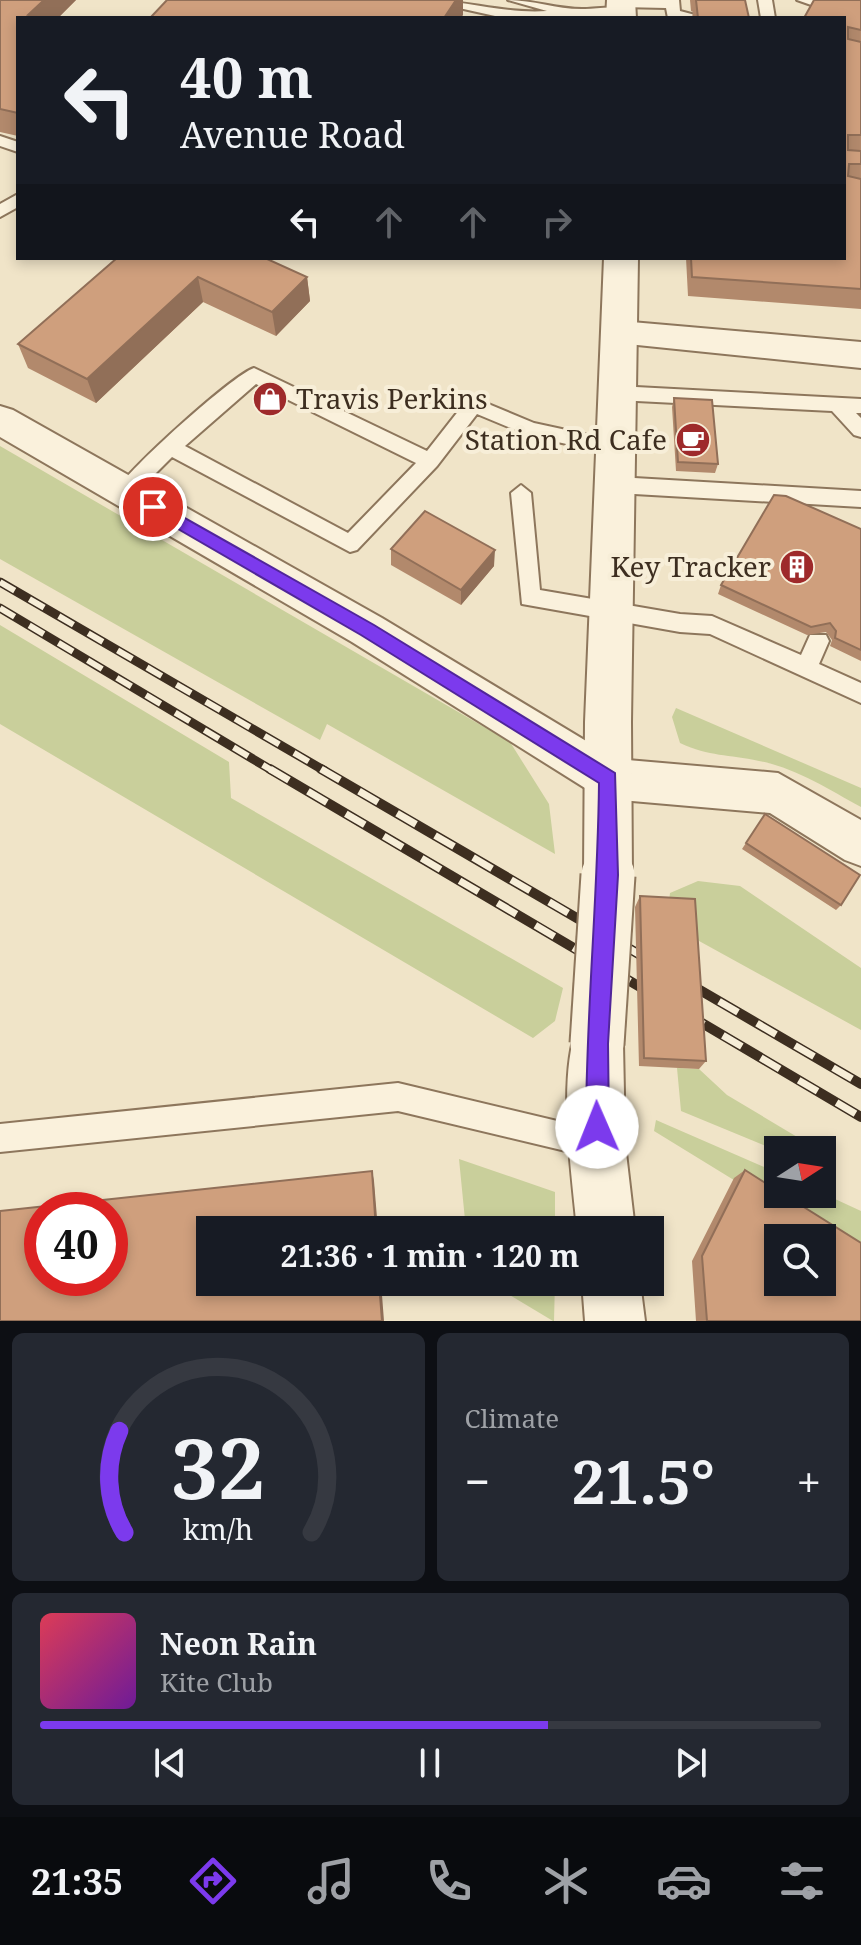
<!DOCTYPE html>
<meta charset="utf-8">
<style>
:root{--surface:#171b24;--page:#242831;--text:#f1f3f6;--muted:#9ea1a6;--line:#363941;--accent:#7c3aed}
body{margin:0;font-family:"Noto Serif",serif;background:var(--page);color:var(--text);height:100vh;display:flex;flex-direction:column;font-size:30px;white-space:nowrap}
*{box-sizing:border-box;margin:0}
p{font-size:26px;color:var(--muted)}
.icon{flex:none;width:44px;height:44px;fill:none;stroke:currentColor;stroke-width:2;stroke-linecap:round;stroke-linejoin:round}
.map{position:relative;height:1321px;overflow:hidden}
.drawer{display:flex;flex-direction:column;gap:12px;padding:12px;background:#0d0f14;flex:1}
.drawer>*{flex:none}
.top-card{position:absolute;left:16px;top:16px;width:830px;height:244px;border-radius:0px;box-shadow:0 4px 12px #0003;background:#171b24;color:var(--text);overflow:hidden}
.needle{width:52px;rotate:78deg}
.controls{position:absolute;left:764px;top:1136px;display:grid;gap:16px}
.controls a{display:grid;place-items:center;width:72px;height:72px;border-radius:0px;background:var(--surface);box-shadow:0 4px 12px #0003;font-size:40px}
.speed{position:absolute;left:24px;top:1192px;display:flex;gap:16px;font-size:40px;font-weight:700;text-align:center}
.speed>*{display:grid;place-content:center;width:104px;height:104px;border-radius:50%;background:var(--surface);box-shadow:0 4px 12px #0003;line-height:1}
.speed .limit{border:12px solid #d22;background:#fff;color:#111}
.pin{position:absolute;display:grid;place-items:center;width:68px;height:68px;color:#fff;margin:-34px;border:4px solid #fff;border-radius:50%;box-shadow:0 2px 8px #0007}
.me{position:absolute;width:88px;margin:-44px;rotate:359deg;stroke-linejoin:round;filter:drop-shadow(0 0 6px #0008)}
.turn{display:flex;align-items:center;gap:28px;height:168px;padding:0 32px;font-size:36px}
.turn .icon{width:104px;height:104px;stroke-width:2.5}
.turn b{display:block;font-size:56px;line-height:68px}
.lanes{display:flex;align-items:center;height:76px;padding:0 32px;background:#0003;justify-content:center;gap:40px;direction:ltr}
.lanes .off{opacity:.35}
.big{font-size:60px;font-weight:700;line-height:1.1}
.drawer .tile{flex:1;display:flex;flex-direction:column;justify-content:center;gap:12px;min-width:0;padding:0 28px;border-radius:12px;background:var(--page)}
.drawer .dial{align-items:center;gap:0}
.dial svg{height:208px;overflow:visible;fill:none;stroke:var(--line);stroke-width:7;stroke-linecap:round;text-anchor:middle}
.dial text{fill:var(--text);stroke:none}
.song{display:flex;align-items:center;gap:24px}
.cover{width:96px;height:96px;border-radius:12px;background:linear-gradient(135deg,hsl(350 70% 55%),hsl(280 70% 35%))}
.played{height:8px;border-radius:4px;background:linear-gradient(90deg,var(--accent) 65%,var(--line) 65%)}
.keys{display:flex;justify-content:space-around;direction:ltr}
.heat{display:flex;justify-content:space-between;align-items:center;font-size:44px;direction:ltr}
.drawer .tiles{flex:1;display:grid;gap:12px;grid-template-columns:1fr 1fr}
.tile:last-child{grid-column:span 2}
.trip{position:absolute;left:196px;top:1216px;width:468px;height:80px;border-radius:0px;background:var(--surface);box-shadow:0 4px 12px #0003;font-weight:700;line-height:80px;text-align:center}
.tab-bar{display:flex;height:128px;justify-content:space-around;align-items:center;background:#090b0e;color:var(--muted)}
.tab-bar .icon{width:56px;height:56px}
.tab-bar .on{color:var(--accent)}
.tab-bar b{font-size:36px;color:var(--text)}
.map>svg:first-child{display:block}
</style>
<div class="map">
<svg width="861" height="1321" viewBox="0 0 861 1321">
<rect width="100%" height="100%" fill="#f0e4c8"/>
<!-- green -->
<path fill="#c9cf9b" d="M0,446l510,296 39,62 6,50 -228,-130 -7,16 -320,-181z
M0,625l229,137 2,36 332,190 -8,33 -22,17 -533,-314z
M676,708l185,80v19c-33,-18 -65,-39 -102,-46 -31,-7 -49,-4 -79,-18l-8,-26z
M698,881l42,5 121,82v62l-171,-94 -21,-35 1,-8z
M677,1068l22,1 28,26 92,55 -41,1 -97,-40z
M656,1120l122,53v21l44,-1 39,18v47l-207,-127z
M459,1159l96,33v38h-89z
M488,1282h67l-1,39h-1z"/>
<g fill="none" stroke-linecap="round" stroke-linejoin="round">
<!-- service casing -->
<g stroke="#8d765c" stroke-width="4">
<path id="service" d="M423,0c42,0 82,14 124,11l-39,-11c26,0 51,10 77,9 13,0 33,-5 43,3l-7,4 -117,2z
M616,0h63l1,11 19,5 -31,2 -2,-10 -45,-1 -5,-1z
M758,0h14l3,18h-14z
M797,0h25l2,3 -7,4z
M0,136l18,6v10l-18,-6z
M18,194v13l-18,10v-13z
M254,368l173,83 40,-51 7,-2 60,25 83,18 10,7 -10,7 -87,-19 -53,-22 -40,52 -80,84 -7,2 -178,-95 -39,39h-14l-3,-5c11,-21 117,-116 138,-123zM256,384l160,79 -68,70 -163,-87z
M617,386l244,13v14h-5l5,5v19l-7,-2 -22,-24 -215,-11 -9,-7z
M617,477l244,14v16l-244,-14 -10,-8z
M521,485l10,8 9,97 140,24 32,2 89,39 9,-20h16l3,6 -10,23 42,19v20l-151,-69 -30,-2 -158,-28 -11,-111z
M398,1083l197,47 10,4 4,10 -4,10 -10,4 -197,-47 -398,41v-28z"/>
</g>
<!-- minor casing -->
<g stroke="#8d765c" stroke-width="4">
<path id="minor" d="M620,321l241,21v26l-253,-26 -5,-9 5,-9z
M0,406l13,4 369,208 234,141 162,14 83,47v46l-16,-6 -75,-47 -161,-14 -16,-6 -241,-151 -352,-205z"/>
</g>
<!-- tertiary casing -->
<g stroke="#8d765c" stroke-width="4">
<path id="tertiary" d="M607,0h28l1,18h-30z
M604,258h34l-7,464 1,153 -7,16 -17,7 -17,-7 -7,-16 1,-153z
M597,1018l19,7 7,19 2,100 10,86h-58c-5,-55 -20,-154 1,-205z
M582,1282h58l5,39h-60z"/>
</g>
<!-- service -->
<use href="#service" fill="#faf1dc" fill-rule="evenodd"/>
<!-- minor -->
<use href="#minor" fill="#faf1dc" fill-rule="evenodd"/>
<!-- tertiary -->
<use href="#tertiary" fill="#faf1dc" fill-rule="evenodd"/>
<!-- rail-far1 casing -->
<g stroke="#3d2e20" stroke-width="9">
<path id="rail-far1" d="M0,582l325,189
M0,608l273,163"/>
</g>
<!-- rail casing -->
<g stroke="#3d2e20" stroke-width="10">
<path id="rail" d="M270,769l387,228
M321,769l333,194
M681,979l180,105
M685,1013l176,104"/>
</g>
<!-- rail-far1 -->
<use href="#rail-far1" stroke="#f7eed8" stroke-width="6" stroke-dasharray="17" stroke-linecap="butt"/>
<!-- rail -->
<use href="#rail" stroke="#f7eed8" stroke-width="7" stroke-dasharray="22" stroke-linecap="butt"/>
<!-- tertiary-bridge casing -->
<g stroke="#8d765c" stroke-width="57" stroke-linecap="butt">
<path id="tertiary-bridge" d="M597,1044l11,-169"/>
</g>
<!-- tertiary-bridge -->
<use href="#tertiary-bridge" stroke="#faf1dc" stroke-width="53"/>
</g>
<!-- wall -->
<path fill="#b2896c" d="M0,0h76l-18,18h-40v118l-18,-4z
M690,0h55l4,18h-57l1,-6 -2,-1z
M861,0v309l-173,-13 -2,-38h158v-240z
M117,258l190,19 3,24 -34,35 -73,-34 -107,101 -68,-35 -10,-24z
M674,398l44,66 -3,9 -39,-2 -4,-64z
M861,529v132l-31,-15 2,-6 -6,-8 -19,3 -89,-41 3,-9z
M391,549l103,17 -33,39 -70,-40z
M765,814l76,91 -5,5 -94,-61z
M640,896l66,165 -7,8 -60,-3 -4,-159z
M745,1170l116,151h-165l-4,-60 42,-83z"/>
<!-- shaded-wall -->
<path fill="#916f58" d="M44,0h32l-18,18h-29l-1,-3z
M456,0h7v15l-2,3h-17z
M198,277l5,25 -107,101 -9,-24z
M307,277l3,24 -34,35 -4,-24z
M495,550l-1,16 -33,39v-15z
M372,1171l2,10 4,49h-2z
M379,1282h2l3,39h-2z"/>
<!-- building -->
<path fill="#cf9f7d" stroke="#916f58" stroke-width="2" fill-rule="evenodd" d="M0,0h44l-16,15 13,3h-23v95l-18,-4z
M167,0h289l-12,18h-294z
M696,0h49l4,18h-51z
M814,0h47v30l-13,-3v12l13,3v93h-13v15l13,1v13h-12l-1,12 13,3v110l-169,-12 -1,-19h153v-240h-40z
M117,258h148l42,19 -35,35 -74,-35 -111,102 -69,-35z
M674,398l38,2 6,64 -40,-2z
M774,495l12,1 75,33v121l-26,-12 1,-7 -6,-8 -19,4 -90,-42z
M425,511l70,39 -34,40 -70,-41z
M765,814l95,61 -19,30 -95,-62z
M640,896l55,3 11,162 -62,-3z
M745,1170l33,21v3h5l78,49v78h-154l-5,-65zM778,1238h44v44h-44z
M372,1171l4,59h-166v52h169l3,39h-382v-110zM42,1210h68v68h-68z"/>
<!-- route -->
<path fill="#7c3aed" stroke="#51269a" stroke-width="2" d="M153,500l221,125 241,148 3,102 -10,169 1,83 -4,8 -8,4 -8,-4 -3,-8c0,-115 12,-229 13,-344l-238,-148 -214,-124v-9z"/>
<!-- icons -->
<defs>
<g id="shop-disc" transform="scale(1.8)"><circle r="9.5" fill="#9e2a2b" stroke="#f7eed8"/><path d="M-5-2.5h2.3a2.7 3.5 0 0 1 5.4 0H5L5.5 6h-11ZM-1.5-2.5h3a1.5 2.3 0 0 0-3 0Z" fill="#fff"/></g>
<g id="cafe-disc" transform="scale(1.8)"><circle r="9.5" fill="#9e2a2b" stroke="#f7eed8"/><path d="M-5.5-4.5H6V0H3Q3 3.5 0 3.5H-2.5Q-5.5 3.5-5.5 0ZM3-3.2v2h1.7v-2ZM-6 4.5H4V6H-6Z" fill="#fff"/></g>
<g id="building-disc" transform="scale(1.8)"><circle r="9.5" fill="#9e2a2b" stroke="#f7eed8"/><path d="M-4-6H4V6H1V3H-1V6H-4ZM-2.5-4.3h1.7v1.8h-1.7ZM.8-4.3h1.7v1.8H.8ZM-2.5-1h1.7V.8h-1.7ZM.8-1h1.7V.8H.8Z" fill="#fff"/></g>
</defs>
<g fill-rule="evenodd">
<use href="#shop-disc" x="270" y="399"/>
<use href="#cafe-disc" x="693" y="440"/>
<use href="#building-disc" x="797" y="567"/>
</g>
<g text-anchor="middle" stroke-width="8" stroke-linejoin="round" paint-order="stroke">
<!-- poi labels -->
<g font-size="28" fill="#3d2e20" stroke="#f7eed8" text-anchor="end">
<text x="296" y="409" text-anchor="start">Travis Perkins</text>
<text x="667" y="450">Station Rd Cafe</text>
<text x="771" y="577">Key Tracker</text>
</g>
</g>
</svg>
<div class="controls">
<a><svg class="needle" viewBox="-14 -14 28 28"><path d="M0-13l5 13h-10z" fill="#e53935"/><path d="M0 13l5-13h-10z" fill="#9ea1a6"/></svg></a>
<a><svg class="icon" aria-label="search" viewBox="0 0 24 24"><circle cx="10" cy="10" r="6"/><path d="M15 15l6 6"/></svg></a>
</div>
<div class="speed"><div class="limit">40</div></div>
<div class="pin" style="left:153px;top:507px;background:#d93025"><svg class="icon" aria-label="arrive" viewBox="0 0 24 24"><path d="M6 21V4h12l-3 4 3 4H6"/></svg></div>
<svg class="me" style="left:597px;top:1127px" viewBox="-20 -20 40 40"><circle r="19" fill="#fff"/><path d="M0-13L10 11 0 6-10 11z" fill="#7c3aed"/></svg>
<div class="trip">21:36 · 1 min · 120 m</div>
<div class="top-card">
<div class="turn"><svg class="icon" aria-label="left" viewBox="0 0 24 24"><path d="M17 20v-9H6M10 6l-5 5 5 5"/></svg><div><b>40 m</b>Avenue Road</div></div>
<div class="lanes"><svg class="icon" aria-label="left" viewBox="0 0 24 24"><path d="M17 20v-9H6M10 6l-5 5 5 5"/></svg><svg class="icon off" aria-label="ahead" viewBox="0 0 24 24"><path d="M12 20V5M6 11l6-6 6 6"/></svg><svg class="icon off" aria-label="ahead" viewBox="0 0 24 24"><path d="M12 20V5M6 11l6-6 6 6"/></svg><svg class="icon off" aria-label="right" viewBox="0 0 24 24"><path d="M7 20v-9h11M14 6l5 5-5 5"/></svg></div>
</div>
</div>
<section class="drawer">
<div class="tiles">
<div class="tile dial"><svg viewBox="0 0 100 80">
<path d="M14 69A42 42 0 1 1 86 69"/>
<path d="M14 69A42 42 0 0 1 12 30" stroke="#7c3aed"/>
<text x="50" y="56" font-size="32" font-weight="700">32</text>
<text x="50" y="72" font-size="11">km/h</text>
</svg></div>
<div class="tile"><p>Climate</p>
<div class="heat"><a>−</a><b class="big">21.5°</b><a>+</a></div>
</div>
<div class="tile">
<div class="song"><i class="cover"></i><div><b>Neon Rain</b><p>Kite Club</p></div></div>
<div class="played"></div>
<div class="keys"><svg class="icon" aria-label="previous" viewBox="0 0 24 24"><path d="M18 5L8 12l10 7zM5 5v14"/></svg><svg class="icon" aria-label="pause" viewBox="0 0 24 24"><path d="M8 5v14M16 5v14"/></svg><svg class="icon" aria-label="next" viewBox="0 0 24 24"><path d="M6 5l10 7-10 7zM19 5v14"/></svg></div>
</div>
</div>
</section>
<nav class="tab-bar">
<b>21:35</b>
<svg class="icon on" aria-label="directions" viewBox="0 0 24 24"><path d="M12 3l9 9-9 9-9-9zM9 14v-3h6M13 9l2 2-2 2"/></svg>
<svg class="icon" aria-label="music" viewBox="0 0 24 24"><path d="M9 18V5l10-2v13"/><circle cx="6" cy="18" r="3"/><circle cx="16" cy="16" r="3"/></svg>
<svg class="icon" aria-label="phone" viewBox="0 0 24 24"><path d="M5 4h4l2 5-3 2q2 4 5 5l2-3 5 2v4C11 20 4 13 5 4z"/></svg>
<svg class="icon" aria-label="climate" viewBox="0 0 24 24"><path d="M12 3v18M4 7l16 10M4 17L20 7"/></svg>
<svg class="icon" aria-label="car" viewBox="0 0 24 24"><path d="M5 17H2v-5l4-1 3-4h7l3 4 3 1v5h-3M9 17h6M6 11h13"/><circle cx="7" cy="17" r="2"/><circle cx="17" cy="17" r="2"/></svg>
<svg class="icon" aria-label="filters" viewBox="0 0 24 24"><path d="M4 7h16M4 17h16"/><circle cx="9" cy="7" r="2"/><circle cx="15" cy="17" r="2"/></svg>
</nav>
